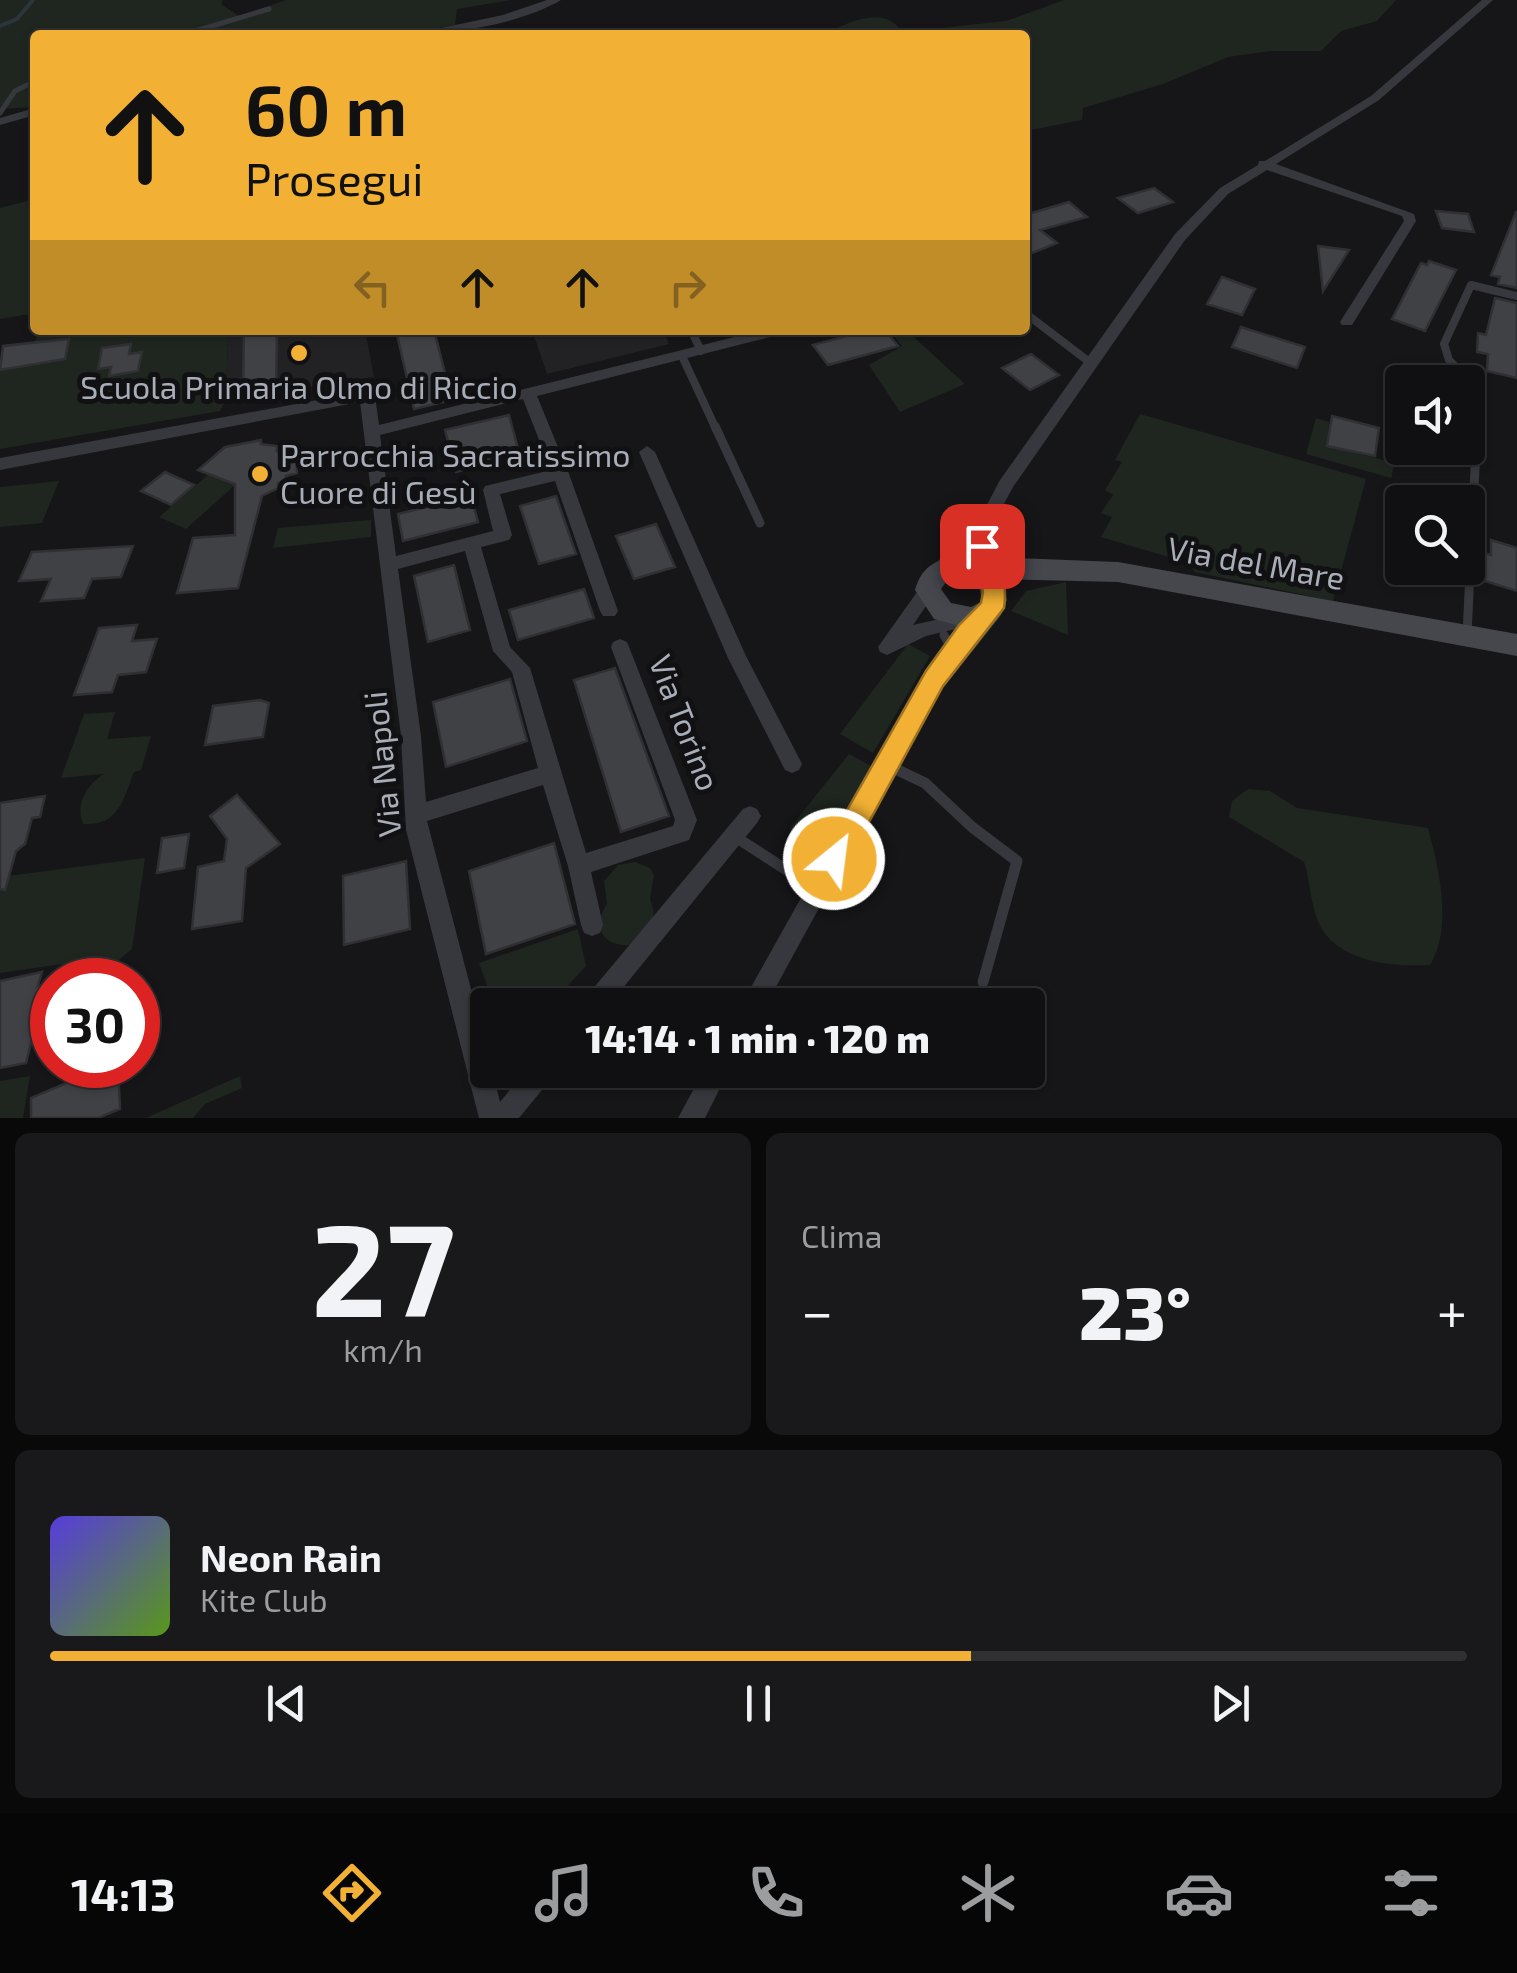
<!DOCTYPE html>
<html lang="it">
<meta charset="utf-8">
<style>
:root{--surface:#101012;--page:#19191b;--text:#f1f3f6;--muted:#9c9d9f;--line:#303032;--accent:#f2b134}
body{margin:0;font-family:"Exo 2",sans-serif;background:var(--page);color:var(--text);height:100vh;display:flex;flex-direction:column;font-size:38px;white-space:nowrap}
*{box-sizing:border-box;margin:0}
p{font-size:32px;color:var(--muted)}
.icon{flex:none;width:55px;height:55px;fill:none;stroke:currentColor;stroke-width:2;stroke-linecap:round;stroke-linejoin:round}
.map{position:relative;height:1118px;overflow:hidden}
.panel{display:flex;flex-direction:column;gap:15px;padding:15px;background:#09090a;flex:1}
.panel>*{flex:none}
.top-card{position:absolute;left:30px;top:30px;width:1000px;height:305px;border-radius:10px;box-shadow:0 2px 8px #0004,0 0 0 2px var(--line);background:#f2b134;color:#111;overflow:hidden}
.controls{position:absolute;left:1385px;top:365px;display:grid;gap:20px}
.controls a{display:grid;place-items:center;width:100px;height:100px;border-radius:10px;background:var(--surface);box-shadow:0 2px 8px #0004,0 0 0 2px var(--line);font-size:50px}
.speed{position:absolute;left:30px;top:958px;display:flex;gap:20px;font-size:50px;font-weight:700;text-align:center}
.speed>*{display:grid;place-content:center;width:130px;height:130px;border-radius:50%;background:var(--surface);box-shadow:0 2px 8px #0004,0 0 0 2px var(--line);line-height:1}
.speed .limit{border:15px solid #d22;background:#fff;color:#111}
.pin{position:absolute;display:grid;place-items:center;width:85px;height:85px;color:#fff;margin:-42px;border-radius:20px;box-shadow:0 5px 15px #0006}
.me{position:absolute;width:110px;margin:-55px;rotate:29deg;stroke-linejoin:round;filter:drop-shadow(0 0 8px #0008)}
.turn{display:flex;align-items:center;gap:35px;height:210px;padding:0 50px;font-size:45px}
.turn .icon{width:130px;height:130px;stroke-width:2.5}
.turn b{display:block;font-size:70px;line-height:85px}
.lanes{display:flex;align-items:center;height:95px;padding:0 50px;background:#0003;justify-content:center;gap:50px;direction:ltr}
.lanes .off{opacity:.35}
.big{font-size:75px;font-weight:800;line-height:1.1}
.panel .card{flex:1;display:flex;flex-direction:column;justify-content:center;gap:15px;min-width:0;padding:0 35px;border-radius:15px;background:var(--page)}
.panel .dial{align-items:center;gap:0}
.dial b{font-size:130px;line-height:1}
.song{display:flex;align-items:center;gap:30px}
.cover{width:120px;height:120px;border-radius:15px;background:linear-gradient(135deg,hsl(250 70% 55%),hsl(90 70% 35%))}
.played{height:10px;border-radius:5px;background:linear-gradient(90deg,var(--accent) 65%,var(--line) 65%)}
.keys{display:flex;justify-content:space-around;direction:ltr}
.heat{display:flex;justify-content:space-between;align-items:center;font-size:55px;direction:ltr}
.panel .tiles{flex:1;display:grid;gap:15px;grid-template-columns:1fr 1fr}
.card:last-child{grid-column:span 2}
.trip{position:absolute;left:470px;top:988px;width:575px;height:100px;border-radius:10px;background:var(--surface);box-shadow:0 2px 8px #0004,0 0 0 2px var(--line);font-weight:800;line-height:100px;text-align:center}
.menu{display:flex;height:160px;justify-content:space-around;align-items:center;background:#060607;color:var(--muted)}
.menu .icon{width:70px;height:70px}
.menu .selected{color:var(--accent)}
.menu b{font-size:45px;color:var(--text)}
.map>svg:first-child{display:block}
</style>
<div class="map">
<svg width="1517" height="1118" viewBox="0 0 1517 1118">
<rect width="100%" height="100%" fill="#161618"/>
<!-- built -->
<path fill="#222225" d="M228,330h137l9,47 -148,23z
M532,330h131l6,14 -122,30z"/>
<!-- green -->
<path fill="#1e261f" d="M0,0h223l-2,4 18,12 -63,19h-141v72l-35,2z
M286,0h225l-54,9 -2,16 -54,10h-216z
M1064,0h332l-19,21 -36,10 -20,20h-50l-43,6 -65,27 -80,24 -1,12 -57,11v-96h-202c25,-13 60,-31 80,-3l103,-11z
M35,199v114l-35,6v-111z
M137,330h91l-2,70 -6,11 -220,38v-79l65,-12 4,-19 -35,6 4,-12 48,4z
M889,330h17l59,54 -65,28 -31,-47 33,-19z
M1140,414l226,65 -33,122 -138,-29 -6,-9 -88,-26 11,-20 -11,-4 12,-18 -8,-5 17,-28 -7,-2z
M1316,418l13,4 -2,24 68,17 -4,15 -85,-24z
M209,474l26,11 -49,44 -27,-12z
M59,481l-17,42 -42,4v-40z
M371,520v17l-98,11 5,-20z
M1066,582l2,53 -57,-24 15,-20z
M908,644l22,12 -57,97 -33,-19z
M115,712l-8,27 44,-3 -10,34 -7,2c-11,29 -16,54 -51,52 -8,-20 4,-40 21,-50l-43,4 23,-64z
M849,754l22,12 -34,59 -8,-3 -19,33 -12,-9 -8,-18z
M1248,789l22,2 27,17 131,20c11,41 25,99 2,137 -41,2 -99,-3 -114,-49 -6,-18 -6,-36 -12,-54l-75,-45 3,-16z
M145,858l-13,91 -23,19 -35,9 2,-15 -76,11v-96z
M635,862l15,6 4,7 -4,24 4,13 -2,11 -23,22c-27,1 -37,-19 -22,-41l-3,-23 14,-16z
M578,929l8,37 -36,39h-8l-2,-12 -46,12 -15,-42z
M30,1076l-7,42h-23v-37z
M240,1076l2,12 -37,16 -12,14h-47z"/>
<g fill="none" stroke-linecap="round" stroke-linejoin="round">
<!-- stream -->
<path stroke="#2c353c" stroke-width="4" d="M0,26l17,-7 16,-19"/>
</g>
<!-- building -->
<path fill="#404145" stroke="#303034" stroke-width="2.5" d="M1154,188l19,14 -35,11 -20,-15z
M1069,202l18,15 -47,13 17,13 -32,13v-41z
M1436,211l32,3 6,18 -32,-4z
M1516,212h1v76l-19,-4 2,-7 -9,-2z
M1318,246l31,4 -26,41z
M1429,261l27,9 -31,61 -33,-12 29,-56 6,2z
M1222,277l33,12 -13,26 -35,-11z
M1495,298l22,5v75l-30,-7 1,-17 -11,-2 1,-19 8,2z
M1241,327l64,20 -8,21 -65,-21z
M244,330h33l-1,57 -33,6z
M396,330h38l18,70 -38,9z
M869,330h16l13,16 -70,19 -15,-20z
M69,339l-4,20 -65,11 3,-24z
M131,344l-2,10 13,-2 -4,19 -29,5 2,-9 -13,2 4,-21z
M1031,354l28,21 -29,15 -28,-22z
M509,415l11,41 -64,16 -11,-42z
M1332,416l47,12 -4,28 -48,-10z
M261,440v4l16,2v5l7,-2 1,5 11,-2 1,21 -11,3v5l-8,2v5l-16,8 -24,92 -61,5 16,-55 42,-3v-51l-37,-14 27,-23z
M165,472l29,13 -23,20 -30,-14z
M471,496l7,26 -75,19 -5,-27z
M556,496l20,58 -37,10 -19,-58z
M656,524l19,43 -41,12 -18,-43z
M1491,540l26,8v43l-35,-11 1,-27 8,2z
M133,546l-12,31 -29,2 -8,19 -43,3 10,-22 -32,2 13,-29z
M454,565l16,65 -42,12 -14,-66z
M584,589l10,29 -76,22 -9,-30z
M137,625l-5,16 25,-2 -11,33 -28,3 -6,17 -38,3 25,-67z
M615,668l54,148 -48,16 -47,-152z
M510,679l17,62 -81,26 -13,-65z
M260,700l9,3 -6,34 -58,8 8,-39z
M237,795l43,49 -34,24 -4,53 -50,8 6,-62 26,-6 3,-22 -17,-23z
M45,796l-5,21 -8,1 -7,26 -9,7 -11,39 -5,-1v-86z
M189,834l-5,34 -27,5 5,-35z
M554,843l21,81 -89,30 -17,-83z
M406,861l4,68 -66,16 -1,-69z
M42,972l-4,14 8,-2 -20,79 -26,5v-87z
M68,1065h50l2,44 -22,9h-67v-20l38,-16z"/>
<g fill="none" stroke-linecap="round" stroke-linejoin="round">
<!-- lane-far3 -->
<path stroke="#37383d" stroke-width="5" d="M182,35l87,-26
M0,113l15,-22 20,-10"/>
<!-- lane-far2 -->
<path stroke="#37383d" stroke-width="8" d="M1025,313l67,51
M691,330l10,21
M682,356l34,73
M1477,429l2,-39 -30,-30 -5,-16 27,-59 46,11"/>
<!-- lane-far1 -->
<path stroke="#37383d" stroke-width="9" d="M715,426l45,97
M944,635l8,15
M1467,635l10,-209"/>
<!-- lane -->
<path stroke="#37383d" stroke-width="11" d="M887,765l38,18 47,44 45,34 -34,121
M734,836l82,53"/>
<!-- street -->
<path fill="#37383d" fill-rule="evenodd" d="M547,0h14c-39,23 -108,35 -153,35l95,-20z
M1482,0h11l-114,100 -103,64 138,50 2,7 -64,104h-10l-2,-3 64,-101 -2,-5 -135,-46 -39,24 -43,46 -172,247 -22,41 -45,47h-12l-3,-5 3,-5 45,-45 21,-40 175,-246 45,-46 38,-23 1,-4h6l106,-65z
M35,108v7l-35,10v-7z
M763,330h25l-2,3 -249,63 32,78 49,137 -3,5h-12l-3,-5 -45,-130 -55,13 12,41 -3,5 -28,7 29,100 20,21 56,185 87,-27 2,-6 -64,-173 2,-5 7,-3 7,3 2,5 68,173 -8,20 -98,32 12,53 -3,8 -8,3 -8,-3 -3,-8 -13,-59 -25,-81 -116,36 61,233v16h4l8,32 26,-32h28l-3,9 -32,39h-40l-73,-288 -5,-94 -41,-334 -360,68v-12l367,-67 8,5 4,29zM523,399l28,71 -66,16 -2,4 10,41 -97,25 -16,-121zM465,551l28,100 19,21 26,96 -112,34 -5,-66 -23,-167z
M647,446l8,6 91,204 53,102 3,6 -3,6 -7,3 -7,-3 -57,-112 -89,-206z
M928,583l6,2 3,5 -24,35 58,-13 6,2 3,5 -3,5 -51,12 -39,19 -7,-3 -2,-5 44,-62z
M934,671l7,2 3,6 -3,6 -175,320h-25l186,-332z
M750,806l7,3 4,7 -4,7 -148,182h-27l4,-8 157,-188z
M704,1070h25l-24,48h-27z"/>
<!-- secondary -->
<path fill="#45474d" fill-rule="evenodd" d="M963,556l155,6 399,72v22l-399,-74 -117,-3 6,21 -6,15 -57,72 -10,3 -10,-3 -4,-8 40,-53 -26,-7 -19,-29c7,-25 23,-32 48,-34zM963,576c13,6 19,11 18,26l-10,5 -20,-4 -10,-14 8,-11z"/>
</g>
<!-- route -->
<path fill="#f2b134" stroke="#9d7322" stroke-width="2.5" d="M982,537c20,7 25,52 22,71l-61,78 -99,182 -10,4 -9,-4 -5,-9 5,-10 101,-178 33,-46 22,-22 2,-11 -12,-46z"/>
<!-- markers -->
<g fill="#f2b134" stroke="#111113" stroke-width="4">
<circle cx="299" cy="353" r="10"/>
<circle cx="260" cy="474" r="10"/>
</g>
<g text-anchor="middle" stroke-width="10" stroke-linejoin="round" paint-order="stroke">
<!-- poi labels -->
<g font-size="32" fill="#a8adb8" stroke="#111113">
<text x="299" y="399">Scuola Primaria Olmo di Riccio</text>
<text x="280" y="467" text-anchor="start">Parrocchia Sacratissimo<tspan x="280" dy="37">Cuore di Gesù</tspan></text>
</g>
<!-- street labels -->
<g font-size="32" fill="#a8adb8" stroke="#111113">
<text transform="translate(1256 564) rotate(10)" y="11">Via del Mare</text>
<text transform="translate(684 723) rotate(69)" y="11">Via Torino</text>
<text transform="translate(383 764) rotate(-96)" y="11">Via Napoli</text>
</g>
</g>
</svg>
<div class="controls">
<a><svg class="icon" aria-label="sound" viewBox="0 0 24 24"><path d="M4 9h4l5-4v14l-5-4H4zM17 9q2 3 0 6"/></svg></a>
<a><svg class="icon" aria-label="search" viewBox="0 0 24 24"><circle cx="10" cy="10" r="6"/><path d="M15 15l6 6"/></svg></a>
</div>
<div class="speed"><div class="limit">30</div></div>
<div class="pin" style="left:982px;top:546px;background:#d93025"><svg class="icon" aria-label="arrive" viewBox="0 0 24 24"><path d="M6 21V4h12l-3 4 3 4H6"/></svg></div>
<svg class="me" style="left:834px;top:859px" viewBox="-20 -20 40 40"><circle r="17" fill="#f2b134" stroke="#fff" stroke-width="3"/><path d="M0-11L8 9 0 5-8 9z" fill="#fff"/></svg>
<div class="trip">14:14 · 1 min · 120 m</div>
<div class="top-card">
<div class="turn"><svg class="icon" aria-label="ahead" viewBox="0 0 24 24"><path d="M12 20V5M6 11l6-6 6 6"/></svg><div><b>60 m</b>Prosegui</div></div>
<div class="lanes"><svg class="icon off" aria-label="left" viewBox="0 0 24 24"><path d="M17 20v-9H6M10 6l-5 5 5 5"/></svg><svg class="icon" aria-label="ahead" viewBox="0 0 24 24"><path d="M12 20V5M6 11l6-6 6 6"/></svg><svg class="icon" aria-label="ahead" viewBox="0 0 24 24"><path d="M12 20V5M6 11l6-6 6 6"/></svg><svg class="icon off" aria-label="right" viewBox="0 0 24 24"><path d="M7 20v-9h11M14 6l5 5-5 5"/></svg></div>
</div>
</div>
<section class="panel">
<div class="tiles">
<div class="card dial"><b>27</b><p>km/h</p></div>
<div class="card"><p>Clima</p>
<div class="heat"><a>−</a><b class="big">23°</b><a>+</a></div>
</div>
<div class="card">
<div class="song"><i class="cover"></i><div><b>Neon Rain</b><p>Kite Club</p></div></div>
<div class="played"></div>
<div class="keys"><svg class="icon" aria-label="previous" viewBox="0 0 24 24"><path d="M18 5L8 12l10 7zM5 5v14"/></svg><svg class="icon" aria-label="pause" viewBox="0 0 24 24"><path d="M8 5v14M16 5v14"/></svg><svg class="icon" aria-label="next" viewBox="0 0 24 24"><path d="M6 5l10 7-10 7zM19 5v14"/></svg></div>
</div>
</div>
</section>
<nav class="menu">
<b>14:13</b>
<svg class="icon selected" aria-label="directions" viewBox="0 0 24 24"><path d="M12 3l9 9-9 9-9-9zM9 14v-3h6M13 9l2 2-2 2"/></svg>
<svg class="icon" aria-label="music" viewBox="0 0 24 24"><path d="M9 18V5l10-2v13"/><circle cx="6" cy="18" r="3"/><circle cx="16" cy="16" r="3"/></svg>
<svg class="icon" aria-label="phone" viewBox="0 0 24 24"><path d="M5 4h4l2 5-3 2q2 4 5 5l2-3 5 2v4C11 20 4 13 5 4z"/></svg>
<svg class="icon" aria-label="climate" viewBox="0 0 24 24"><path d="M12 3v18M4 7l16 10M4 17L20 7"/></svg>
<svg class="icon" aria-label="car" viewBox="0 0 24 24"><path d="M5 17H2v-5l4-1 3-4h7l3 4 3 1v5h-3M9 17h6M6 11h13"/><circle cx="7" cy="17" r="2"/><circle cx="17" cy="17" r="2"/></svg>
<svg class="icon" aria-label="filters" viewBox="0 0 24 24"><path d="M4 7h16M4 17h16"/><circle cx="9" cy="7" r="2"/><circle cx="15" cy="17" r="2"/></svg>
</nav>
